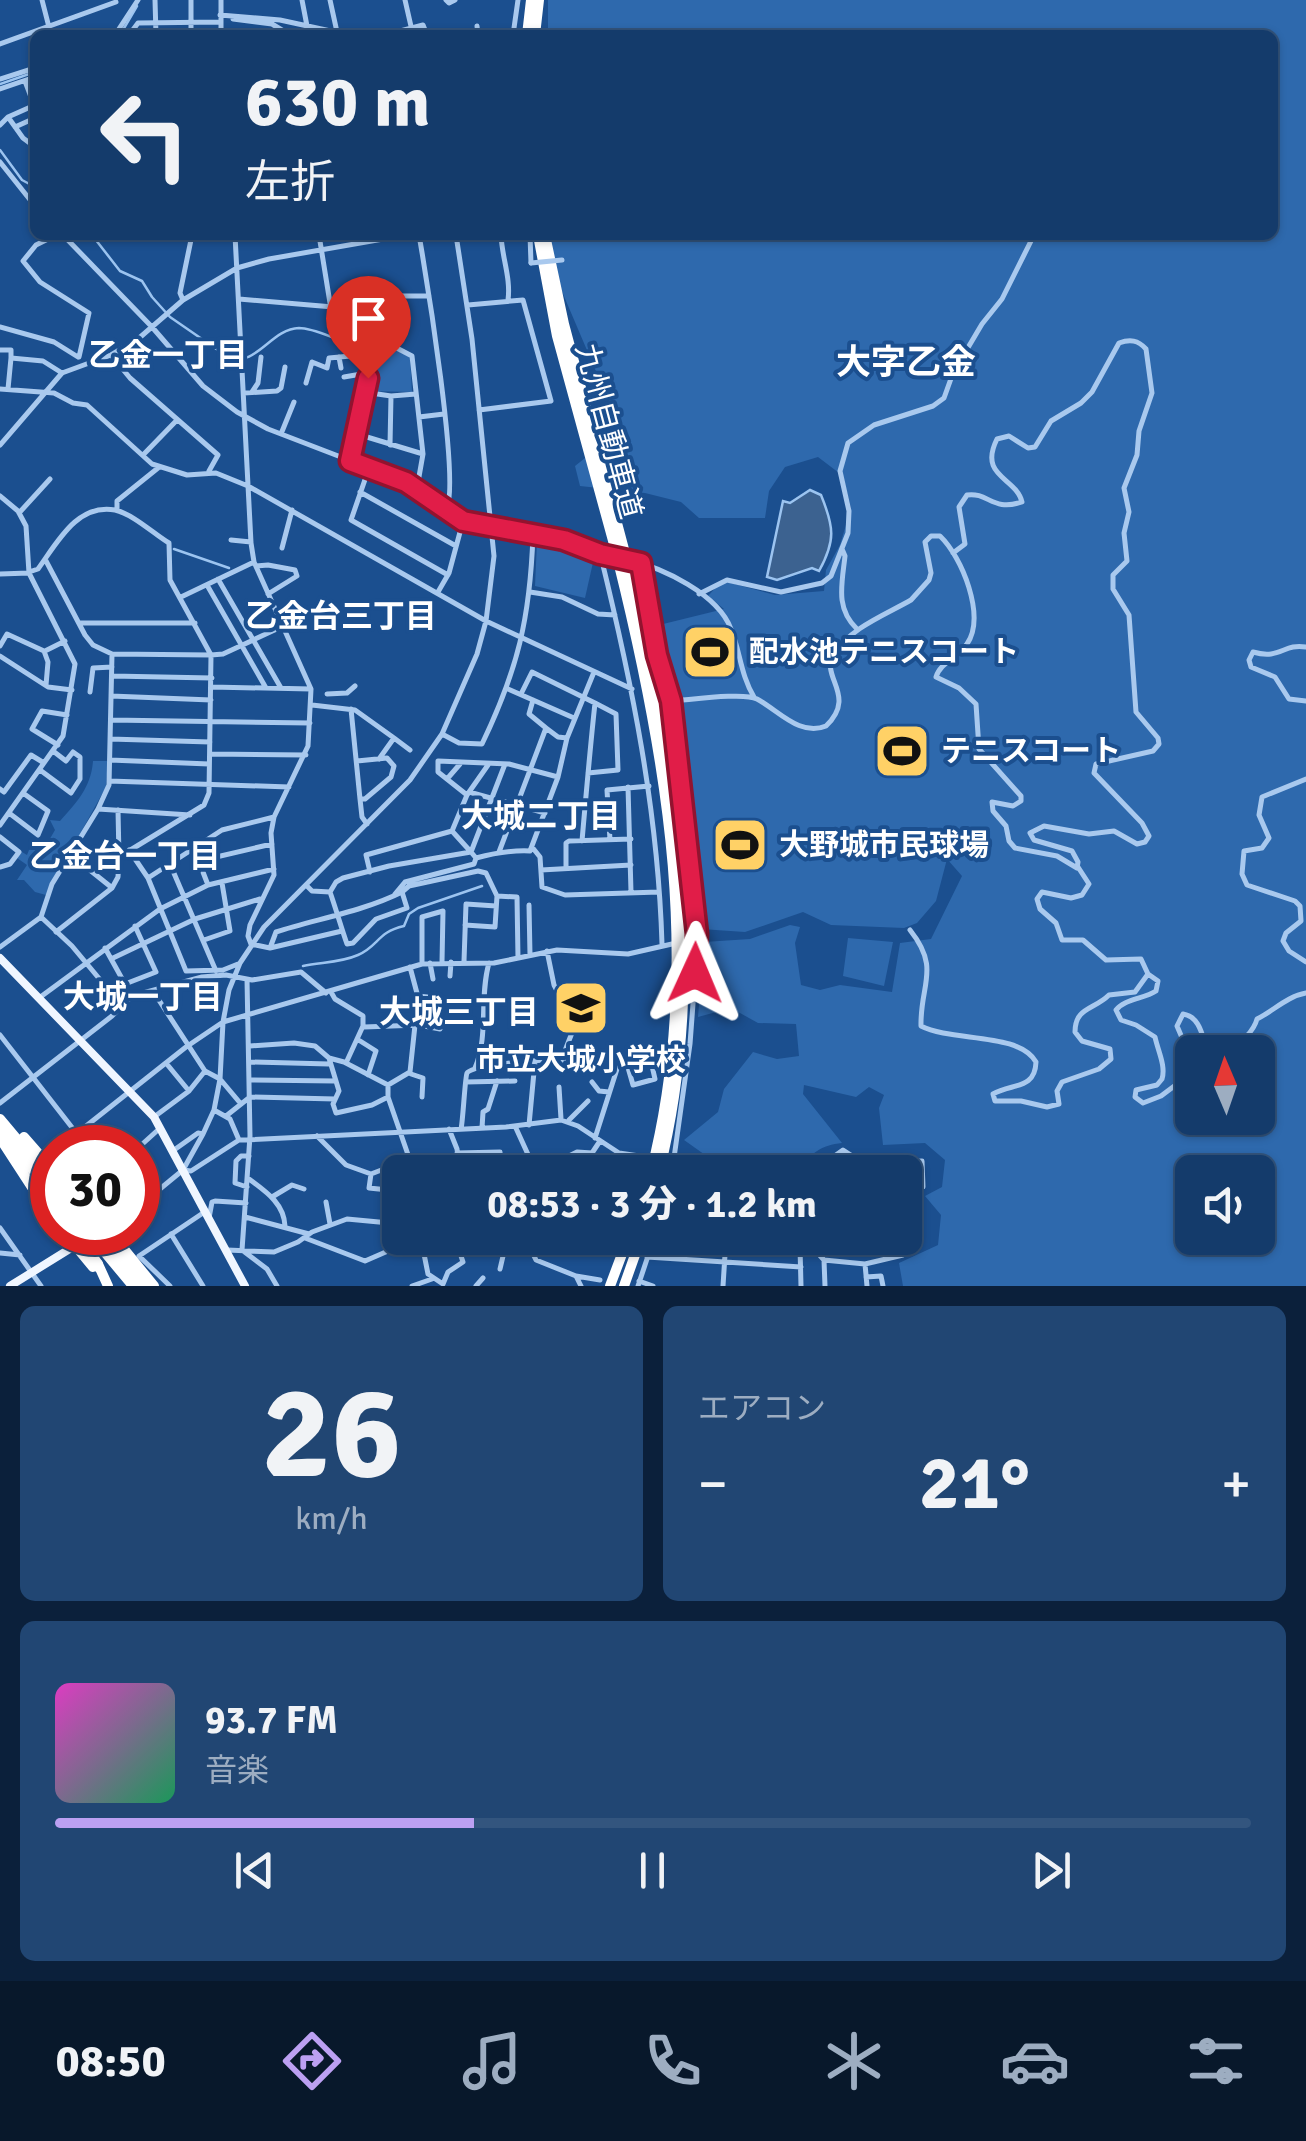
<!DOCTYPE html>
<html lang="ja">
<meta charset="utf-8">
<style>
:root{--surface:#143b6b;--page:#214673;--text:#f1f3f6;--muted:#9dadc1;--line:#33557e;--accent:#bca0f2}
body{margin:0;font-family:Signika,"Noto Sans JP",sans-serif;background:var(--page);color:var(--text);height:100vh;display:flex;flex-direction:column;font-size:38px;white-space:nowrap}
*{box-sizing:border-box;margin:0}
p{font-size:32px;color:var(--muted)}
.icon{flex:none;width:55px;height:55px;fill:none;stroke:currentColor;stroke-width:2;stroke-linecap:round;stroke-linejoin:round}
.map{position:relative;height:1286px;overflow:hidden}
.details{display:flex;flex-direction:column;gap:20px;padding:20px;background:#0b203b;flex:1}
.details>*{flex:none}
.guide{position:absolute;left:30px;top:30px;width:1248px;height:210px;border-radius:15px;box-shadow:0 2px 8px #0004,0 0 0 2px var(--line);background:#143b6b;color:var(--text);overflow:hidden}
.needle{width:65px;rotate:358deg}
.controls{position:absolute;left:1175px;top:1035px;display:grid;gap:20px}
.controls a{display:grid;place-items:center;width:100px;height:100px;border-radius:15px;background:var(--surface);box-shadow:0 2px 8px #0004,0 0 0 2px var(--line);font-size:50px}
.speed{position:absolute;left:30px;top:1125px;display:flex;gap:20px;font-size:50px;font-weight:700;text-align:center}
.speed>*{display:grid;place-content:center;width:130px;height:130px;border-radius:50%;background:var(--surface);box-shadow:0 2px 8px #0004,0 0 0 2px var(--line);line-height:1}
.speed .limit{border:15px solid #d22;background:#fff;color:#111}
.pin{position:absolute;display:grid;place-items:center;width:85px;height:85px;color:#fff;margin:-102px -42px;border-radius:50% 50% 50% 0;rotate:-45deg;box-shadow:0 0 10px #0007}
.pin .icon{rotate:45deg}
.me{position:absolute;width:110px;margin:-55px;rotate:1deg;stroke-linejoin:round;filter:drop-shadow(0 0 8px #0008)}
.turn{display:flex;align-items:center;gap:35px;height:210px;padding:0 50px;font-size:45px}
.turn .icon{width:130px;height:130px;stroke-width:2.5}
.turn b{display:block;font-size:70px;line-height:85px}
.big{font-size:75px;font-weight:800;line-height:1.1}
.details .tile{flex:1;display:flex;flex-direction:column;justify-content:center;gap:15px;min-width:0;padding:0 35px;border-radius:15px;background:var(--page)}
.details .dial{align-items:center;gap:0}
.dial b{font-size:130px;line-height:1}
.song{display:flex;align-items:center;gap:30px}
.cover{width:120px;height:120px;border-radius:15px;background:linear-gradient(135deg,hsl(310 70% 55%),hsl(150 70% 35%))}
.played{height:10px;border-radius:5px;background:linear-gradient(90deg,var(--accent) 35%,var(--line) 35%)}
.keys{display:flex;justify-content:space-around;direction:ltr}
.heat{display:flex;justify-content:space-between;align-items:center;font-size:55px;direction:ltr}
.details .tiles{flex:1;display:grid;gap:20px;grid-template-columns:1fr 1fr}
.tile:last-child{grid-column:span 2}
.trip{position:absolute;left:382px;top:1155px;width:540px;height:100px;border-radius:15px;background:var(--surface);box-shadow:0 2px 8px #0004,0 0 0 2px var(--line);font-weight:800;line-height:100px;text-align:center}
.menu{display:flex;height:160px;justify-content:space-around;align-items:center;background:#08182b;color:var(--muted)}
.menu .icon{width:70px;height:70px}
.menu .current{color:var(--accent)}
.menu b{font-size:45px;color:var(--text)}
.map>svg:first-child{display:block}
</style>
<div class="map">
<svg width="1306" height="1286" viewBox="0 0 1306 1286">
<rect width="100%" height="100%" fill="#1b4f8f"/>
<!-- green -->
<path fill="#2e69ad" fill-rule="evenodd" d="M548,0h758v1286h-403l-4,-23 39,-18 3,-30 -16,-19 17,-9 3,-27 -20,-17 -42,2 -4,-37 5,-13 -15,-8 -13,10 -52,-12 -1,9 39,49c-20,2 -33,10 -43,29h-82l-9,-15 -24,-17 34,-28 6,-23 29,-37 24,7 22,-3 -3,-32 -38,-1 -27,-15 -33,9 6,-75 46,-3 40,-14 10,2 -5,16 6,42 19,5 20,-5 52,7 8,-49 31,-4 31,-63 -15,-17 -11,42 -19,22 -13,5 -73,-3 -28,-13 -58,20 -44,-3 -28,-233 -18,-70 69,-17 -16,-13 11,-12 8,-2 48,13 49,-4 2,-21 14,-25 11,-37 -8,-32 -25,-19 -33,10 -16,24 -4,27h-66l-18,-16 -36,-9 -65,-7 -5,-20 39,-31 -5,-33 -71,-167h734v-200h-724zM1192,1052h66v66h-66zM1192,1172h66v66h-66z
M363,345l26,2 21,10 2,35 -43,-1z
M537,542l32,5 25,11 -9,40 -50,-12z
M93,761h15l-2,26 -60,108 -11,-3 -11,-12h-7l10,-15 -10,-7 5,-6 5,3 2,-5 19,-8 7,-12 -5,-10 10,1c16,-18 31,-33 33,-60z
M848,938l45,4 -9,44 -41,-10z"/>
<!-- water -->
<path fill="#3c6290" stroke="#9cc4f0" stroke-width="2.5" d="M810,490l11,5c13,32 15,45 -2,76l-7,-3 -35,12 -10,-3 16,-76 7,2z"/>
<g fill="none" stroke-linecap="round" stroke-linejoin="round">
<!-- stream -->
<path stroke="#9cc4f0" stroke-width="2.5" d="M120,35l17,-29
M0,84l35,-12
M0,150l22,30 13,7
M92,235l28,36 22,10 10,16 18,20 58,40c29,11 42,-28 71,-29 14,0 33,10 47,14
M174,549l55,19
M303,966c18,-4 37,-3 55,-11 21,-9 19,-23 46,-29l5,-12 9,-6 64,-22"/>
<!-- minor -->
<path stroke="#a9c9ee" stroke-width="5" d="M42,0l9,35
M155,0l1,35
M191,0v35
M302,0l5,26
M330,0l7,32
M405,0l8,35
M446,0l3,3 6,-3
M220,15l60,5 69,15
M233,19l39,5 18,11
M477,26l1,9
M115,35l23,-35
M129,35l9,-12 82,-1
M221,35v-35
M385,35l38,-10 4,10
M513,35l5,-35
M0,44l116,-42
M0,79l35,-11
M25,81l9,24
M0,89l35,-12
M8,117l15,21 12,9
M0,125l8,-8 27,-12
M15,127l20,-9
M0,162l35,44
M56,235l-20,10 -13,16 17,21 49,31 -10,44
M63,235l89,92 51,59 34,26 31,17 138,53 57,39 101,19 54,18
M235,235l16,308 3,19 57,127 -3,57 -34,71 -3,16 3,42 -24,50 -2,11 3,8 19,4 72,-17
M319,235l11,68 20,38 39,3 23,12 11,98 -6,34
M419,235c7,40 42,251 27,275
M501,235c1,23 10,43 7,65
M530,235l1,28
M319,237l15,-2
M239,299l94,8 59,-11h37
M183,300l-3,-7 12,-58
M468,305l55,-5 28,101 -72,9
M0,327l54,15 24,15
M0,350h11v8l32,3 19,12
M111,355l19,23 88,77 -9,16
M339,357l2,11
M344,377l23,-4
M306,383l6,-21 15,6 2,-10 32,-3
M0,389l54,4 19,10 14,2 65,59 35,11 29,-2 32,13 238,135 146,68
M8,389l3,-31
M252,392l6,-9 3,-26
M364,392l27,4 25,-2
M244,393l33,-2 4,-3 4,-21
M362,410l-5,-2 -3,-6 10,-5
M419,417l25,-3
M281,434l13,-32
M357,434l66,20
M0,445l62,-72 49,-18 27,-16 45,-39 54,-32 32,-9 137,-24
M390,445l1,-49
M143,455l34,-35
M350,461l18,-82 -7,-37
M369,468l-18,52 97,55
M360,492l96,54
M0,496l18,15 8,15 3,47 46,91 -12,72 -63,89
M117,510v-9l41,-33
M19,513l31,-34
M231,540l20,2
M282,548l10,-38
M842,549l3,7c-3,28 -10,52 12,73
M600,553c32,130 58,258 62,391
M45,559l40,76 8,10 19,9 99,1 12,-1 58,-27
M629,560c34,8 89,34 102,69 9,22 10,47 23,68
M641,563l16,92 14,46 27,236 -8,107 -18,128
M256,566l12,-1 27,5 2,6 -29,18
M29,572l9,-3c19,-26 39,-66 77,-59 18,4 39,24 54,33l1,37 41,75 -2,138 -5,12 -85,52 -1,20 -6,11 -56,44
M0,574l29,-1
M218,579l63,109
M207,585l59,103
M438,592l11,-19 14,-52
M530,592l32,5 36,17 17,1
M699,594l28,-14 54,12 41,-9 9,-7 17,-43 1,-22 -9,-40 8,-28 26,-18 59,-19 11,-8 9,-25 29,-49 20,-25 32,-64
M181,597l73,-35
M79,623h116
M0,646l7,-12 37,17 4,11 -2,23
M1306,647c-23,-4 -25,13 -53,5l-4,8 2,7 24,10 14,22 17,2
M45,651l20,-10
M0,656l48,31 24,3
M112,676l100,2
M211,687l100,2
M508,689l66,29
M90,692l3,-24 19,-1
M327,694l20,-1 8,-7
M521,694l11,-22 63,31
M111,696l100,4
M533,700l-4,14 17,14
M671,701c18,-1 73,-9 86,-2 21,11 43,38 69,27 32,-31 -7,-49 8,-72 18,-27 49,-38 77,-54l18,-20 2,-7 -6,-31 6,-6h9c22,21 46,80 27,108 -9,13 -27,19 -31,33l23,11 17,16 3,45 42,47v5l-8,5 -21,-4 1,9 13,15 3,15 6,7 42,8 20,12 1,-6 -6,-11 -38,-11 -4,-7 14,-7 45,8 25,-3 23,13 8,-2 4,-6 -7,-13 -48,-50 2,-9 57,-13 6,-7 -1,-6 -22,-26 -7,-97 -16,-26v-14l14,-14 -3,-28 5,-21 -5,-24 13,-33 2,-24 13,-38 -6,-44c-8,-9 -16,-10 -27,-6l-27,49 -11,11 -30,18 -16,26 -7,1 -19,-12 -12,3c-19,38 19,38 25,63 -30,10 -33,-10 -55,-7l-8,12 6,37 -12,9
M312,705l43,5 39,28 -15,21
M351,709l9,90h5l26,-22 3,-11 -7,-8 -30,3
M111,720l199,3
M442,734l17,9 23,1c36,-75 48,-126 51,-209
M394,738l16,12
M567,738l27,-66
M110,739l100,3
M58,745l-26,-16 10,-18 25,4
M210,754l96,1
M110,760l99,4
M40,770l31,23 9,-14v-22l-7,-5 -7,9 -13,-10
M447,779l13,-15
M1306,779l-44,18 -3,18 10,23 -7,10 -18,3 -2,23 5,11 48,16 5,5 1,15 -15,12 -3,8 6,10 17,11
M109,781l180,6
M628,787l3,105
M0,789l4,3 27,-37 13,8
M469,792l76,21
M467,795l-29,-23v-11l71,3 49,13
M360,799l2,18 5,7
M98,809l92,6
M118,810l1,47
M9,813l29,22 10,-24 -25,-18
M0,837l19,15 -9,12 -10,3
M610,840l-3,-50 42,-4
M582,841c4,-46 8,-92 13,-138l21,11 2,56 -30,3
M532,847l8,10 2,30 23,8 94,-3
M194,849l14,36
M129,850l19,28 38,93 37,-1 15,-6
M471,852l-19,-21 15,-36 21,-30
M471,852l34,-88
M71,855l40,32
M199,861l73,-17
M170,864l46,107
M1078,867l11,17 -7,11 -11,3 -29,-6 -5,7 3,10 16,14 6,17h21l23,20 35,-1 7,15
M566,868v-25l3,-2 62,-2
M541,870l90,-5
M370,872l-4,-17 86,-24
M148,878l74,-48 52,-13
M307,886l5,5 18,1
M330,892l6,-10 7,-4 46,-12 82,-14 5,6c19,-5 35,-8 54,-7l28,-74 9,-39 -9,-1 -12,-9 -47,124
M402,892l7,-6 69,-15 8,2 11,23 -2,31 -30,-2
M395,894l10,-12 69,-18 2,-6
M497,896l20,1 1,61
M529,905l1,50
M41,917l31,29 30,36 23,18
M910,930c31,39 10,54 11,96 31,16 98,6 115,36 -1,28 -24,21 -43,32l2,7h26l26,6 12,-3 -2,-13 5,-9 37,-13 12,-10 -1,-10 -28,-8 -7,-9c0,-25 19,-22 34,-37l26,-3 13,-18 10,7 -2,10c-12,8 -32,8 -40,19l5,10 15,5 19,12c3,14 11,29 7,42l-5,6 -21,5 -1,7 8,6 18,-7 16,-12 15,-3
M204,940l26,-9 -8,-48
M0,947l41,-30 11,-33 46,-75 11,-24 3,-131
M105,948l20,36 31,-12 -21,-46
M270,948l6,-16c41,-13 88,-21 126,-40l5,16 -31,11 -23,24 -6,1c-6,-17 -11,-35 -17,-52
M547,951l7,34 21,40 -14,36
M111,959l84,-40 65,-20
M464,961l2,-57 30,2
M430,963l3,16
M422,964v-47l21,-6 -1,51
M450,976l1,-14
M247,979l3,157 -8,114 25,19 10,17
M153,991l52,80 15,8 21,25
M331,992l4,7 28,17v10l-17,37
M418,996l65,7
M39,998l121,-89 48,-24 66,-16
M364,1027l55,-2 21,4
M0,1035l88,113
M357,1039l19,12 -8,24
M250,1046l44,-3 21,3 14,12 15,4 44,23 22,-13 8,-75 -8,-30
M1237,1052c3,-14 16,-17 20,-33 16,-8 31,-23 49,-26
M329,1058l10,33 -6,13 3,9 36,-8 16,-8
M1192,1061l-15,-35 6,-12c18,3 19,23 25,38
M250,1062l79,2
M166,1063l23,28
M475,1068c14,-33 4,-70 14,-105
M411,1074l12,4 -1,19
M250,1080l85,1
M466,1082l49,-1
M592,1082l7,9 10,1
M388,1085v12l26,75
M559,1087l2,32
M0,1103l112,-87 20,-20 70,-19 24,-2 26,5 49,-8 25,21
M214,1110l16,9 9,21h5l262,-13 55,-7 17,6 41,27 27,4
M226,1116l24,-19 85,2
M154,1117l35,-26 16,-20
M569,1120l19,-19
M529,1125l6,-64
M515,1126l21,46
M482,1128l1,-16 5,-3 9,-28
M449,1129l8,20 3,23
M461,1129c2,-8 4,-52 6,-56 5,-10 100,-14 117,-17
M76,1134l110,-87 37,-25 199,-58 72,-1 63,-13 71,4 44,-10
M317,1136l29,29 25,9 26,-10 9,8
M595,1138l22,-69 2,-2 29,-11 2,1 5,22 -22,6 -6,-21
M138,1148l21,-19
M174,1150l24,-17 5,1
M457,1153l43,-1 1,19 -6,1
M667,1162l20,10
M863,1163v9
M183,1170l8,1 48,-31
M537,1172l40,-20 15,1
M594,1172l-2,-19 8,-12
M812,1172l31,-22 20,13 59,-2 1,26 -18,1
M371,1174l-2,14 19,2 -1,-23
M249,1179c16,12 35,24 36,47
M247,1187l-12,-4 1,-22 5,-5h8
M272,1197l20,-12 12,4
M326,1202l4,22
M138,1207l45,-37 20,-36 11,-24 6,-31 3,-57 6,-32 11,-27 24,-36 146,-147 32,-46 35,-80 9,-33 8,-65 -22,-217 -16,-104
M245,1217l64,17
M209,1218l3,-16 3,-1 31,2
M0,1228l41,58
M171,1234l32,52
M305,1238l60,23 23,-10 36,3 72,-15h20l12,5 8,16 40,16 5,10
M454,1238v10
M694,1238l120,11 10,11 1,26
M857,1238h12
M800,1247l1,39
M227,1250l47,2 24,-10 14,-10 35,-13 53,5
M0,1253l20,2
M424,1254l4,20 15,10
M647,1257l154,10
M824,1260l41,4 38,-9 2,-8 -5,-9
M865,1264l2,22
M500,1269l7,-30
M576,1276l24,4
M866,1277l15,-1 2,10
M639,1281l14,5
M443,1284l5,-12 15,-10 -5,-15
M170,1286l-31,-30 64,-43
M412,1286l20,-7
M476,1286l7,-8
M638,1286l16,-48
M723,1286l3,-47"/>
<!-- major -->
<path stroke="#f0f6ff" stroke-width="8" d="M0,958l154,159 91,169
M10,1286l66,-41"/>
<!-- highway -->
<path stroke="#fff" stroke-width="10" d="M527,35l4,-35
M535,35l4,-35
M538,235l19,101 58,212
M545,235l19,89 61,229
M618,561c50,201 85,407 33,611
M628,563c47,202 82,405 31,609
M0,1119l52,62
M0,1129l52,65
M24,1137l28,32
M0,1138l52,80
M40,1191l12,15
M64,1232l29,35
M98,1232l46,54
M110,1232l44,54
M98,1264l10,22
M610,1286l18,-48
M624,1286l17,-48"/>
<!-- minor-bridge -->
<path stroke="#a9c9ee" stroke-width="5" d="M531,263l31,-3"/>
<!-- highway-bridge -->
<path stroke="#fff" stroke-width="10" d="M615,548l3,13
M625,553l3,10
M76,1232l22,32
M88,1232l45,54"/>
</g>
<g fill="none" stroke-linecap="round" stroke-linejoin="round">
<!-- route casing -->
<g stroke="#92132f" stroke-width="25">
<path id="route" d="M368,378l-18,83 56,21 57,39 101,19 36,14 41,9 16,92 14,46 26,233 -2,39"/>
</g>
<!-- route -->
<use href="#route" stroke="#e11d48" stroke-width="18"/>
</g>
<!-- icons -->
<defs>
<g id="stadium-square" transform="scale(2.875)"><rect x="-9" y="-9" width="18" height="18" rx="4" fill="#ffd166" stroke="#1b4f8f"/><path d="M0-5a6.5 5 0 1 0 0 10a6.5 5 0 1 0 0-10ZM-3.5-1.8h7v3.6h-7Z" fill="#111"/></g>
<g id="school-square" transform="scale(2.875)"><rect x="-9" y="-9" width="18" height="18" rx="4" fill="#ffd166" stroke="#1b4f8f"/><path d="M0-5L7-2L0 1L-7-2ZM-4 1L0 2.5L4 1V4Q0 6-4 4Z" fill="#111"/></g>
</defs>
<g fill-rule="evenodd">
<use href="#stadium-square" x="710" y="652"/>
<use href="#stadium-square" x="902" y="751"/>
<use href="#stadium-square" x="740" y="845"/>
<use href="#school-square" x="581" y="1008"/>
</g>
<g text-anchor="middle" stroke-width="8" stroke-linejoin="round" paint-order="stroke">
<!-- street labels -->
<g font-size="30" fill="#fff" stroke="#1b4f8f">
<text transform="translate(609 431) rotate(75)" y="10">九州自動車道</text>
</g>
<!-- poi labels -->
<g font-size="30" font-weight="bold" fill="#fff" stroke="#1b4f8f" text-anchor="start">
<text x="749" y="662">配水池テニスコート</text>
<text x="941" y="761">テニスコート</text>
<text x="779" y="855">大野城市民球場</text>
<text x="581" y="1070" text-anchor="middle">市立大城小学校</text>
</g>
<!-- neighbourhood labels -->
<g font-size="32" font-weight="bold" fill="#fff" stroke="#1b4f8f">
<text x="168" y="366">乙金一丁目</text>
<text x="341" y="627">乙金台三丁目</text>
<text x="541" y="827">大城二丁目</text>
<text x="125" y="867">乙金台一丁目</text>
<text x="143" y="1008">大城一丁目</text>
<text x="459" y="1023">大城三丁目</text>
</g>
<!-- quarter labels -->
<g font-size="35" font-weight="bold" fill="#fff" stroke="#1b4f8f">
<text x="906" y="374">大字乙金</text>
</g>
</g>
</svg>
<div class="controls">
<a><svg class="needle" viewBox="-14 -14 28 28"><path d="M0-13l5 13h-10z" fill="#e53935"/><path d="M0 13l5-13h-10z" fill="#9dadc1"/></svg></a>
<a><svg class="icon" aria-label="sound" viewBox="0 0 24 24"><path d="M4 9h4l5-4v14l-5-4H4zM17 9q2 3 0 6"/></svg></a>
</div>
<div class="speed"><div class="limit">30</div></div>
<div class="pin" style="left:368px;top:378px;background:#d93025"><svg class="icon" aria-label="arrive" viewBox="0 0 24 24"><path d="M6 21V4h12l-3 4 3 4H6"/></svg></div>
<svg class="me" style="left:695px;top:973px" viewBox="-20 -20 40 40"><path d="M0-17L14 15 0 8-14 15z" fill="#e11d48" stroke="#fff" stroke-width="4"/></svg>
<div class="trip">08:53 · 3 分 · 1.2 km</div>
<div class="guide">
<div class="turn"><svg class="icon" aria-label="left" viewBox="0 0 24 24"><path d="M17 20v-9H6M10 6l-5 5 5 5"/></svg><div><b>630 m</b>左折</div></div>
</div>
</div>
<section class="details">
<div class="tiles">
<div class="tile dial"><b>26</b><p>km/h</p></div>
<div class="tile"><p>エアコン</p>
<div class="heat"><a>−</a><b class="big">21°</b><a>+</a></div>
</div>
<div class="tile">
<div class="song"><i class="cover"></i><div><b>93.7 FM</b><p>音楽</p></div></div>
<div class="played"></div>
<div class="keys"><svg class="icon" aria-label="previous" viewBox="0 0 24 24"><path d="M18 5L8 12l10 7zM5 5v14"/></svg><svg class="icon" aria-label="pause" viewBox="0 0 24 24"><path d="M8 5v14M16 5v14"/></svg><svg class="icon" aria-label="next" viewBox="0 0 24 24"><path d="M6 5l10 7-10 7zM19 5v14"/></svg></div>
</div>
</div>
</section>
<nav class="menu">
<b>08:50</b>
<svg class="icon current" aria-label="directions" viewBox="0 0 24 24"><path d="M12 3l9 9-9 9-9-9zM9 14v-3h6M13 9l2 2-2 2"/></svg>
<svg class="icon" aria-label="music" viewBox="0 0 24 24"><path d="M9 18V5l10-2v13"/><circle cx="6" cy="18" r="3"/><circle cx="16" cy="16" r="3"/></svg>
<svg class="icon" aria-label="phone" viewBox="0 0 24 24"><path d="M5 4h4l2 5-3 2q2 4 5 5l2-3 5 2v4C11 20 4 13 5 4z"/></svg>
<svg class="icon" aria-label="climate" viewBox="0 0 24 24"><path d="M12 3v18M4 7l16 10M4 17L20 7"/></svg>
<svg class="icon" aria-label="car" viewBox="0 0 24 24"><path d="M5 17H2v-5l4-1 3-4h7l3 4 3 1v5h-3M9 17h6M6 11h13"/><circle cx="7" cy="17" r="2"/><circle cx="17" cy="17" r="2"/></svg>
<svg class="icon" aria-label="filters" viewBox="0 0 24 24"><path d="M4 7h16M4 17h16"/><circle cx="9" cy="7" r="2"/><circle cx="15" cy="17" r="2"/></svg>
</nav>
